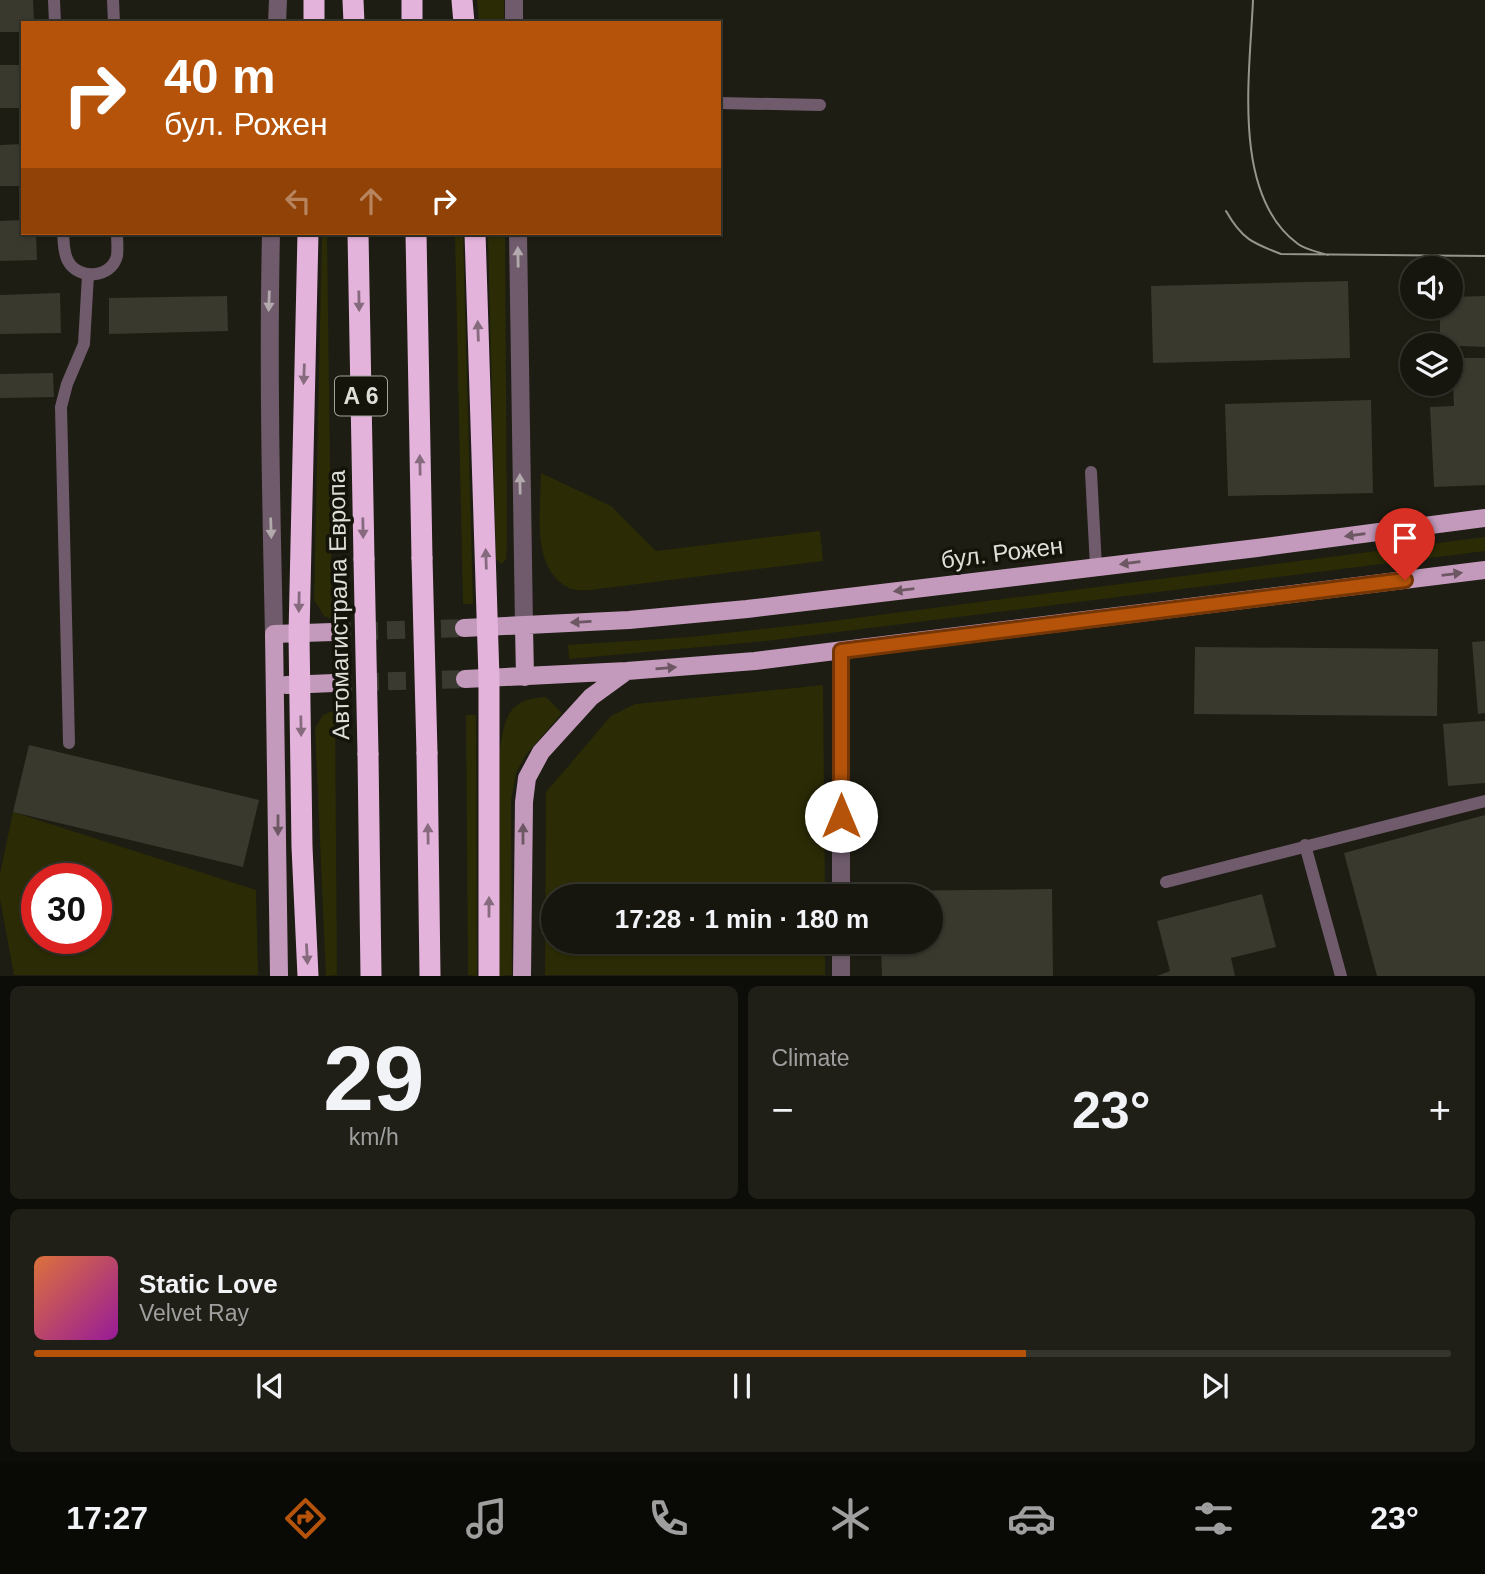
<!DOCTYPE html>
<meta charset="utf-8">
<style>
:root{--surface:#16160e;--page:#1f1f17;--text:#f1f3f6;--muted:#9e9f9e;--line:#35352e;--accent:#b45309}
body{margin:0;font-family:Arial,sans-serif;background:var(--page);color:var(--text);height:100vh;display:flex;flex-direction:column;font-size:26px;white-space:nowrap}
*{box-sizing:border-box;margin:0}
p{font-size:23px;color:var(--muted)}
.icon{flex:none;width:38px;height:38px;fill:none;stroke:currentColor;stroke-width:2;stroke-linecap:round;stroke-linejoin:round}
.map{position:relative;height:976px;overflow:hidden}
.side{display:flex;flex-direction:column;gap:10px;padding:10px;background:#0c0c08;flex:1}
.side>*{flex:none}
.top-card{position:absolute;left:21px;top:21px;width:700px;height:214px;border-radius:0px;box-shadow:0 2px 5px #0004,0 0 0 2px var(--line);background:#b45309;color:#fff;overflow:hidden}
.controls{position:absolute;left:1400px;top:256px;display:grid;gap:14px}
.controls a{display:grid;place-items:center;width:63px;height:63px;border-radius:50%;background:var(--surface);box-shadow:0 2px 5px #0004,0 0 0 2px var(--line);font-size:35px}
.speed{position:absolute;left:21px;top:863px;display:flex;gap:14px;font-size:35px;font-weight:700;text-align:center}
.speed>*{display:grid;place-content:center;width:91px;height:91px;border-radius:50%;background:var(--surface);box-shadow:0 2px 5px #0004,0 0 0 2px var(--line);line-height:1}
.speed .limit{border:10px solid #d22;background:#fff;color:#111}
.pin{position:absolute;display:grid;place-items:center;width:60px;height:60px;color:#fff;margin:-72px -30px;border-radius:50% 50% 50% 0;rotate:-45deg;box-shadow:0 0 7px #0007}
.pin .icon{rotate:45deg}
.me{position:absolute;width:77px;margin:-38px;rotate:0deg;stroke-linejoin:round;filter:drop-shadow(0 0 5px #0008)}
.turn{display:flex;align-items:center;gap:24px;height:147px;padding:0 28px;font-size:32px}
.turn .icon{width:91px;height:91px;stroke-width:2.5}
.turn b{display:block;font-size:49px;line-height:60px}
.lanes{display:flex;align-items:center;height:66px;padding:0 28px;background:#0003;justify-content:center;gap:35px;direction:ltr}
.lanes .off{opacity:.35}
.big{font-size:52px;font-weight:800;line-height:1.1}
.side .card{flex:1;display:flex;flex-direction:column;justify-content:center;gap:10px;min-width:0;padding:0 24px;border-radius:10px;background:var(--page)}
.side .dial{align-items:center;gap:0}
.dial b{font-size:91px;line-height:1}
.song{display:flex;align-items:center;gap:21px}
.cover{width:84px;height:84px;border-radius:10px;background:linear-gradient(135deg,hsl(20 70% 55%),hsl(300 70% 35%))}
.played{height:7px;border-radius:4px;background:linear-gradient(90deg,var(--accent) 70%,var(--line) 70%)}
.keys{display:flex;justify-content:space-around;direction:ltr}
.heat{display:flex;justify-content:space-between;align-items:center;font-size:38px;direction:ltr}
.side .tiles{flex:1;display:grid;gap:10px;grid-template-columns:1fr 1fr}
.card:last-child{grid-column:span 2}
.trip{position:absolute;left:541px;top:884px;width:402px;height:70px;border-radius:35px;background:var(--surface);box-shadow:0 2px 5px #0004,0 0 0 2px var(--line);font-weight:800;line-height:70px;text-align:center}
.tab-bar{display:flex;height:112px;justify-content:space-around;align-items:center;background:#090906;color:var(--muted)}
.tab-bar .icon{width:49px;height:49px}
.tab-bar .current{color:var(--accent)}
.tab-bar b{font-size:32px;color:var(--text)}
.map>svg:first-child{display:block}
</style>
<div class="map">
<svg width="1485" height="976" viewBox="0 0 1485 976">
<rect width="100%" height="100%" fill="#1d1d13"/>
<!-- green -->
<path fill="#2b2b06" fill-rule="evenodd" d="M477,0h27v23h-25z
M322,233h5l5,386 -8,-3 -10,-16z
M455,233h8l10,371h-10z
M488,233h17l2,308 -1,18 -4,5 -6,-5z
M541,473l70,33 45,45 164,-20 3,30 -233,29c-6,0 -15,1 -21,-2 -39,-20 -28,-78 -28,-115z
M1485,537v14l-719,90 -197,18 -1,-14 122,-8 127,-14z
M823,685l2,211h-272v46h272v33h-280l1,-183 65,-76 24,-12z
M546,697l16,16 -37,43 -9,17 -5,28 1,174 -13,1 1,-227c5,-33 9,-50 46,-52z
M335,710l2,265 -11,1 -11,-248 8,-13z
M466,715h10l1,261 -9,-1z
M13,812l243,78 2,85h-244l-14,-76v-25zM37,878h59v60h-59z"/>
<!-- building -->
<path fill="#39392e" d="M0,0h33l1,23h-11v9h-23z
M0,65h23v43h-23z
M23,144v42h-23v-41z
M23,220v13h13l1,27 -37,1v-40z
M1348,281l2,77 -197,5 -2,-77z
M60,293l1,40 -61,1v-39z
M227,296l1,35 -119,3v-36z
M1485,296v51l-45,-2v-39h11v-9z
M1452,358h33v127l-51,2 -4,-80 24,-1z
M53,373l1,24 -54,1v-24z
M1371,400l2,93 -145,3 -3,-92z
M1485,641v72l-7,1 -6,-72z
M1195,647l243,2 -1,67 -243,-2z
M1485,721v62l-37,3 -5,-62z
M29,745l230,55 -16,67 -230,-55z
M1485,815v161h-108l-33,-123z
M1052,889l1,87h-171l-1,-34h50v-46h-50v-5z
M1262,894l14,53 -45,11 4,18h-78l13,-5 -13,-50z"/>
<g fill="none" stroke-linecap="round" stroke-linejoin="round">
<!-- primary-tunnel -->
<path stroke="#3a3a31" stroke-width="18" stroke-dasharray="18 9" stroke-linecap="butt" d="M333,632l131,-4
M334,683l131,-4"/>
<!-- lane -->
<path stroke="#6f5b6b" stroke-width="12" d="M54,0l1,23
M113,0l1,23
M719,103l101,2
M63,233c1,9 0,19 5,28 10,19 43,18 49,-5 1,-7 0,-16 0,-23
M1091,472l5,95
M69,743l-8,-336 6,-23 17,-40 4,-69
M1305,845l36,131
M1166,882l319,-81"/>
<!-- street -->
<path stroke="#6f5b6b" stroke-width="18" d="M514,0v23
M277,23l1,-23
M271,233c-3,134 0,267 3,401
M518,233l6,393
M841,651v245
M841,976v-34"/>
<!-- primary -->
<path stroke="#c39abc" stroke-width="18" d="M524,626l1,51
M464,628l165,-8 118,-11 510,-61 228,-30
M465,679l162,-8 128,-10 730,-91
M286,685l48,-2
M279,976l-5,-342 59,-2
M522,976l2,-174 3,-24 14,-26 50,-55 33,-24"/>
<!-- highway -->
<path stroke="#e4b3dc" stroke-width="21" d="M353,0l1,23
M412,0v23
M462,0l2,23
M314,23v-23
M308,233l-9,401 3,213 6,129
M358,233l6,326
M416,233l6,325
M475,233l14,445v298
M427,753l3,223
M368,754l3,222"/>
<!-- tram -->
<path stroke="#95958d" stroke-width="2" d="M1253,0c-3,73 -22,195 45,244 8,6 21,8 30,11
M1226,211c16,28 26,32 55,43l204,2"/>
<!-- highway-bridge -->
<path stroke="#e4b3dc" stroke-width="21" d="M422,558l5,195
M364,559l4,195"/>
</g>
<!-- one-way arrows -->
<defs><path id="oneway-solid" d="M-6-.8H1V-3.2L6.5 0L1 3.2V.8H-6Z" transform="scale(1.75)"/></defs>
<g fill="#b2aaac">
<use href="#oneway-solid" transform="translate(518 257) rotate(-91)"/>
<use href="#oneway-solid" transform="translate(269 301) rotate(92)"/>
<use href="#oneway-solid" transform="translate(520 484) rotate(-91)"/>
<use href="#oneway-solid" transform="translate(271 528) rotate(88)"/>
</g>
<g fill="#866b7e">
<use href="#oneway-solid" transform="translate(359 301) rotate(89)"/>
<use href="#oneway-solid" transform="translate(478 331) rotate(-92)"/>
<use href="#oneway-solid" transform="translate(304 374) rotate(92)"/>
<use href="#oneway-solid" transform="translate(420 465) rotate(-91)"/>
<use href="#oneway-solid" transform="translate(363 528) rotate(89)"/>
<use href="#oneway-solid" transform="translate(486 559) rotate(-92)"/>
<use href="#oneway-solid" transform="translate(299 602) rotate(91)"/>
<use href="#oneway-solid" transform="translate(301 726) rotate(89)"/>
<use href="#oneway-solid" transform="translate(428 834) rotate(-91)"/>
<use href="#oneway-solid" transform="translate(489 907) rotate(-90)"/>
<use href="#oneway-solid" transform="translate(307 954) rotate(87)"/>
</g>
<g fill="#6c5763">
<use href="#oneway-solid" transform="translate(1355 535) rotate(172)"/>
<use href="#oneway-solid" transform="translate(1130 563) rotate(173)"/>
<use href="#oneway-solid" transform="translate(1452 574) rotate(-7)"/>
<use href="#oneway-solid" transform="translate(904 590) rotate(173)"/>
<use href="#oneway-solid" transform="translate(581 622) rotate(177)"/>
<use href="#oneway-solid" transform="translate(666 668) rotate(-5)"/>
<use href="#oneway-solid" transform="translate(278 825) rotate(90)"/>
<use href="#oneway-solid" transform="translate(523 834) rotate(-90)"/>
</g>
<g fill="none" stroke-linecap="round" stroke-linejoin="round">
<!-- route casing -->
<g stroke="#753606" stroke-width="18">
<path id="route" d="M841,816v-165l564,-71"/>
</g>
<!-- route -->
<use href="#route" stroke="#b45309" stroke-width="12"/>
</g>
<g text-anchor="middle" stroke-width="7" stroke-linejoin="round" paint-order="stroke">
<!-- shield labels -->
<rect fill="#14140a" stroke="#a1a29a" stroke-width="2" x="335" y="376.5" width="52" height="39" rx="5"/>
<g font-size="23" font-weight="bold" fill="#dedfd8">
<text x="361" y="404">A 6</text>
</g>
<!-- street labels -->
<g font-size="24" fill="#dedfd8" stroke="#14140a">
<text transform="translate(1002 553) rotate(-7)" y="8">бул. Рожен</text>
<text transform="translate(339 605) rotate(-91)" y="8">Автомагистрала Европа</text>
</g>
</g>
</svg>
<div class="controls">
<a><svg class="icon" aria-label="sound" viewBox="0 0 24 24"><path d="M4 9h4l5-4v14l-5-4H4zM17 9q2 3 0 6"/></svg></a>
<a><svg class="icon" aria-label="layers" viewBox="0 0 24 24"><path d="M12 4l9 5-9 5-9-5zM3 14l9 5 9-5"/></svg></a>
</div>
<div class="speed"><div class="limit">30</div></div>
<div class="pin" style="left:1405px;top:580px;background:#d93025"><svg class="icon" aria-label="arrive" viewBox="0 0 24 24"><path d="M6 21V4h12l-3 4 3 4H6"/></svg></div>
<svg class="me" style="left:841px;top:816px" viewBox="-20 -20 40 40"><circle r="19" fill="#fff"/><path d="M0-13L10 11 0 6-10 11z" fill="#b45309"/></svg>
<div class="trip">17:28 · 1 min · 180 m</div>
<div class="top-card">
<div class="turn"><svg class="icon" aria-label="right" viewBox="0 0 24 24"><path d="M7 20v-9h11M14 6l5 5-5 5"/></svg><div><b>40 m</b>бул. Рожен</div></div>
<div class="lanes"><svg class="icon off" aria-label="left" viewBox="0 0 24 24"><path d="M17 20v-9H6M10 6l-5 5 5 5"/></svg><svg class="icon off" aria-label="ahead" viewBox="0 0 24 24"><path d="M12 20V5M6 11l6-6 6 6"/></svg><svg class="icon" aria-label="right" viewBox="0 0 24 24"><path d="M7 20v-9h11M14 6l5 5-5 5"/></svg></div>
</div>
</div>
<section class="side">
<div class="tiles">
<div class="card dial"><b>29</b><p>km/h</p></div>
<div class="card"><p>Climate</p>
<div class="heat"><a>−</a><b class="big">23°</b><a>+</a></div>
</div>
<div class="card">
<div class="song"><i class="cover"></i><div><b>Static Love</b><p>Velvet Ray</p></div></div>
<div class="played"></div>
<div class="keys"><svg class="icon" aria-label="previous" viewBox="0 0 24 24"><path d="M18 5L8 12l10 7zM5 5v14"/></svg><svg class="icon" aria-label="pause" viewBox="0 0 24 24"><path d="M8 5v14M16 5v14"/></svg><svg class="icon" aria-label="next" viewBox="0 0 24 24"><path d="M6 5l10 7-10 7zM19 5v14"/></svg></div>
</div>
</div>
</section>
<nav class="tab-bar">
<b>17:27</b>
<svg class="icon current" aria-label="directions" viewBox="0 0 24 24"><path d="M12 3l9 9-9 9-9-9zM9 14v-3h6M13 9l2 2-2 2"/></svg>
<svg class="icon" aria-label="music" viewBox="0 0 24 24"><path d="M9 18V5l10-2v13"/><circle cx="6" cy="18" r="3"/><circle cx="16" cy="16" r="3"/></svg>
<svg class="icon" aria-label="phone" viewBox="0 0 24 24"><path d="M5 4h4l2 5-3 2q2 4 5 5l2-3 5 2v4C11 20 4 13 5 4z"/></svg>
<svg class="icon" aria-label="climate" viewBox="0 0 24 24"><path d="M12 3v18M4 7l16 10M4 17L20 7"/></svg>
<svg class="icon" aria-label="car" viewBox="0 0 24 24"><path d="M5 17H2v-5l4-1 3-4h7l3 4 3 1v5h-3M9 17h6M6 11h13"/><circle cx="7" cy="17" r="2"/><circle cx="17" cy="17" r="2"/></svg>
<svg class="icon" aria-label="filters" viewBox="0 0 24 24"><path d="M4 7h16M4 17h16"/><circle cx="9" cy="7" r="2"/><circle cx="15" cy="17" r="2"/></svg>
<b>23°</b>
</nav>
